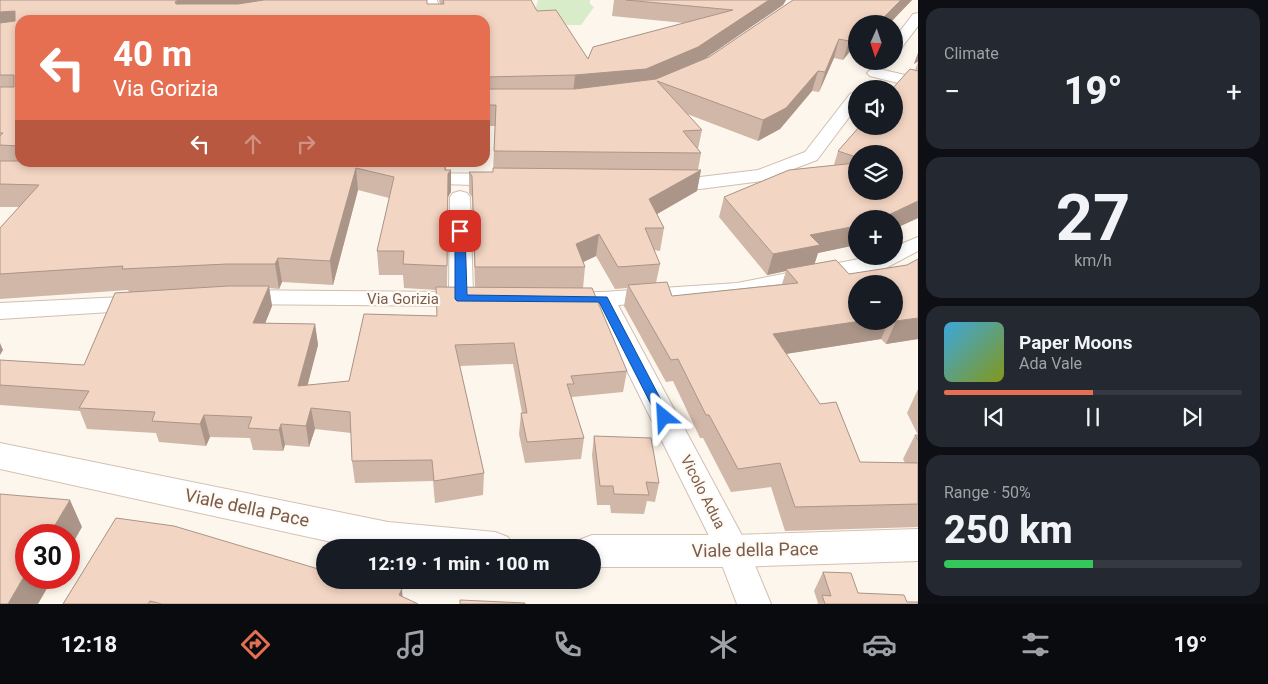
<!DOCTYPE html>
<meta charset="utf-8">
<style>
:root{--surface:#171b24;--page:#242831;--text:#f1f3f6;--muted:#9ea1a6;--line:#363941;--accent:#e76f51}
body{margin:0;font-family:Roboto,sans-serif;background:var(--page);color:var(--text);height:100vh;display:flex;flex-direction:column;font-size:19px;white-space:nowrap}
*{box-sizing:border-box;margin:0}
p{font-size:16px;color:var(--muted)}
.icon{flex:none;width:28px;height:28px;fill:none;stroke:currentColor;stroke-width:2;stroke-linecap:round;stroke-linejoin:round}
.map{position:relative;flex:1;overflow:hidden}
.side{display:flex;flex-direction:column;gap:8px;padding:8px;background:#0d0f14;width:350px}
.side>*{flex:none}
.top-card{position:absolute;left:15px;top:15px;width:475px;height:152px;border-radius:15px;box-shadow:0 2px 8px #0003;background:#e76f51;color:#fff;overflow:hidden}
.needle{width:32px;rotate:183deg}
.fabs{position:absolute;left:848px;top:15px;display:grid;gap:10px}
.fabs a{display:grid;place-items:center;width:55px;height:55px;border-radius:50%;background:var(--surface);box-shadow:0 2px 8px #0003;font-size:25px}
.speed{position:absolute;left:15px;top:524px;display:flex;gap:10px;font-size:25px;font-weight:700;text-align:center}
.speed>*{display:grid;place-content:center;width:65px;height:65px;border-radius:50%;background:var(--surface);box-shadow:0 2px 8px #0003;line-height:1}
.speed .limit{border:8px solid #d22;background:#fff;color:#111}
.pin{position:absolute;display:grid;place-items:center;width:42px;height:42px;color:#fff;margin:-21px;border-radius:10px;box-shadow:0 2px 8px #0006}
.me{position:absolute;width:55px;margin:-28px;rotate:333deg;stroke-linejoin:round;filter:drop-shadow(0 0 4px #0008)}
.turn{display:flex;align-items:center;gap:18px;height:105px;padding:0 15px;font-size:22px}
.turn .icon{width:65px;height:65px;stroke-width:2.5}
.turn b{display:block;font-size:35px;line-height:42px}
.lanes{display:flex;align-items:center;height:48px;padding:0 15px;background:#0003;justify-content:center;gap:25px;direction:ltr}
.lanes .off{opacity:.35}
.big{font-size:38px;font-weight:800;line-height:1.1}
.side .tile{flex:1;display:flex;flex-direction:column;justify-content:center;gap:8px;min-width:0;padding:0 18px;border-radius:15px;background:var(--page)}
.side .dial{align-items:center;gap:0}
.dial b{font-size:65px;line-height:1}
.song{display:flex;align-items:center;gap:15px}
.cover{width:60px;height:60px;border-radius:8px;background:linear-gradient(135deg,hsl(200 70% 55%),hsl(70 70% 35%))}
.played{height:5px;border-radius:2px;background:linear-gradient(90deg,var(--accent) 50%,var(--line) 50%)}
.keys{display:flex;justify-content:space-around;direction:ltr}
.heat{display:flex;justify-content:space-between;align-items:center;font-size:28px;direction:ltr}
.charge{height:8px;border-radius:4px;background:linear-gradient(90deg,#34c759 50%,var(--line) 0)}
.trip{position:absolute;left:316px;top:539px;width:285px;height:50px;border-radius:25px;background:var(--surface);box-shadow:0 2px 8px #0003;font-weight:800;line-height:50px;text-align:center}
.tab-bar{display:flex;height:80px;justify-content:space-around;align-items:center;background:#090b0e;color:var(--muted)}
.tab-bar .icon{width:35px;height:35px}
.tab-bar .current{color:var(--accent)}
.tab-bar b{font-size:22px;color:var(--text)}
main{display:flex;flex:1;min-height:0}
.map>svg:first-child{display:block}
</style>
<main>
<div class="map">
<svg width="918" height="604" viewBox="0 0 918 604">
<rect width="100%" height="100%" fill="#fdf6ec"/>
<!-- green -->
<path fill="#d8ecc9" d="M538,0h52v4l4,3 -13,18h-42l-5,-11z"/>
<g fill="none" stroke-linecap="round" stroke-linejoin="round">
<!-- street casing -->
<g stroke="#d1beb0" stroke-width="2">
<path id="street" d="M425,0h12l6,20h-14z
M918,13v13l-19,25 -5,1v-13l19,-25z
M875,68l43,10v10l-48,-12 -3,-3 3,-3z
M856,92v16l-39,52 -55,21 -62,8 -41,-3 -3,-4 3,-4 7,-2 34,1 58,-7 47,-18 45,-58z
M419,173l83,1 7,2 3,4 -3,4 -7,2 -90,-3 -3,-4 3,-4z
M460,191l7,2 3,4 3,96 6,6 -4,5 -8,2 -229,-2 -8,-2 -4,-5 4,-5 8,-2 211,2 1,-95 3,-4z
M918,237v14l-34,18 -8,2 -139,26 -119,8 127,236 26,63h-34l-20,-52 -122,-246h-30l-8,-2 -4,-5 4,-5 8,-2h38l134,-9 137,-27h20v-9z
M142,296l8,2 4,5 -4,5 -8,2 -142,9v-16z"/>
</g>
<!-- secondary casing -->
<g stroke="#d6c0b0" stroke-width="2">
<path id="secondary" d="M0,443l388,79 107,10 13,5 6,11h-155l-359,-79z
M918,529v32l-185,6h-141v-19h-17l4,-8 13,-5h141z"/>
</g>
<!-- street -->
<use href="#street" fill="#fff" fill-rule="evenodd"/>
<!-- secondary -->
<use href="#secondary" fill="#fff" fill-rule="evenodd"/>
</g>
<!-- wall -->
<path fill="#d1b7a8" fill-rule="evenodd" d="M0,0h427v4h13l-1,-4h92l6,11 19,-1 32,49 5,-12 91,-24 -72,-7 2,-16h172l-3,5 -77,53 3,-1 84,-57h119l-23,24h-33v20l-13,16 -9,-2 -15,34 -7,-1 -32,38 -22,12 -71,-27 15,16 -4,19 3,4 -3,17h3l-4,21 -40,23 7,14 -4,23 -6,-1 6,14 -4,19 11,-1 5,14 110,-12 4,-13 -19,4 -48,-58 5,-20 65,-27 45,-5 4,-14 22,-25h34v-37h-2l18,-20 5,1 3,-8 -4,2 4,-11v165l-24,11v-10h-38v26l-38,8 -4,11 22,-4 13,14 58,-9 11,-6v80l-32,5 -5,-5 -95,15 34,50 16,-2 24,60 45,1 -2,-4 12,-24h3l-11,-22 11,-24v138l-133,4 -14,-44 -40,5 -28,-54h-3l-27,-57 -7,1 -42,-76 3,-18 -12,1 -19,-33 -13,6 2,5 -2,21h9l35,83 -4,21 -51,5v3l12,38 -3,21 -56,4 -6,-29 2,-21h1l-9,-49 -53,2 24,107 -1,22 -48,8 -2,-22 -78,2 -3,-22 -1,-28 -36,-4 -6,18 -24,-2 -2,6 -30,-1 -3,-12 -40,-1 -4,9 -47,-4 -3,-9 -69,-4 -7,-18 -80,-6v-45l84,5 31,-72 14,-1 -1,-2 -128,9v-71l19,-21h-19zM20,20h465v97l3,9h7l-2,46h-24v21l3,4 3,90h-28l1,-90 3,-5v-22h-5v-8h-426zM856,154h38v37h-38zM358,190l31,8 -12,53 2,24h24l1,13 32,2 1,26 -73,-2 -15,67 -42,4 11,-40 -3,-21 -50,-1 7,-17 -3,-18 10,1 3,-7 51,3zM856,284h38v37h-38z
M594,436l65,47 -4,19 -8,-1 -3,13 -33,-1 -1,-8h-13l-5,-50z
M116,518l287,79 15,7h-355z
M823,572l35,21 60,11h-101l1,-1 -4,-12z"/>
<!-- shaded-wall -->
<path fill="#aa9588" d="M178,0h127l-118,14 -12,-12z
M769,0h17l-3,5 -89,61 -37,15 -84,14 2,-20z
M901,0h11l-23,24h-12z
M15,11l5,14 -20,6v-19z
M856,32v12l-13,16 6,-19z
M839,39l-5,19 -15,34 6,-20z
M918,53v8l-4,3z
M818,71l-6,20 -32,38 -22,12 5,-21z
M356,168l2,22 -25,95 -3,-24z
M451,170v22l-3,5 -1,93 1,-116z
M701,170l-4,21 -52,30 4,-22z
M918,201v17l-24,11v-10h-14z
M856,226v19l-38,8 -4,13 -28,3v2l-19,4 6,-21 37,-19z
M599,234l-3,22 -23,11 3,-23z
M278,258l4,24 -3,7 -4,-25z
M269,286l3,20 -15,38 -4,-21z
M918,318v21l-32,5 10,-23z
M861,321h28l-8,18 -115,18 7,-23z
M315,324l3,21 -16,62 -4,-21z
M0,343l3,7 -3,5z
M311,408l4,21 -6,18 -3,-21z
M204,415l6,22 -4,9 -6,-22z
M281,424l4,21 -2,6 -4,-21z
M70,500l12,27 -13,23v-15h-20z
M26,573v5h27l-15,26h-30z
M402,589l1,15 -4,-9z"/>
<!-- building -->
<path fill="#f3d5c3" stroke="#aa9588" d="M0,0h178l-3,2 1,2h62l26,-4h163v4h17l-1,-4h88l6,11 19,-1 32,49 5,-12 140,-37 -107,-10h143l-71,47 -52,22 -71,6 -90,2v-57h-465v126l-20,-1v-9l3,-3h-3v-46h14v-12h-14v-52l15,-2v-10l-15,1z
M793,0h108l-24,24h-21v8l-7,9 -10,-2 -14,33 -7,-1 -32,37 -23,12 -106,-39 45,49 -19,1 18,22 -207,-2 2,-46h-7l-4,-10v-6h90l81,-10 53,-22z
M910,69l8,2v130l-38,18h-24v7l-46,9 10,10 -47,9 -49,-57 65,-27 67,-7v28h38v-37h-38v3l-18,-6 22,-25h34v-37h-2z
M0,161h20v1h135l290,4v4h6l-3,4 -1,92 -44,-2 1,-13h-27l17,-74 -38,-9 -26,93 -52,-3 -3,6h-48l-105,5 1,-3 -123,8v-46l39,-43 -39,-1z
M493,168l208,2 -52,29 15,29h-19l15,36 -42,3 -19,-33 -23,10 9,23h-110l-3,-91 -3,-4h24z
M918,259v59l-22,3 -2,-1v-36h-38v37h5l-88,13 47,70 16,-2 24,60 58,1v41l-123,3 -15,-44 -42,6 -29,-54h-3l-28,-56 -7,1 -43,-75 39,-3 5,14 126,-13 -12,-14 50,-9 13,14 58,-9z
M228,286h41l-16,37 62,1 -17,62 51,-5 15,-67 73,2 -1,-29 156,1 35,83 -56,5 3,8h-7l17,54 -57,4 -6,-29h6l-13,-70 -59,2 29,128 -50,8 -2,-21 -80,1 -2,-49 -39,-4 -5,18 -25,-2 -2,6 -31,-2 4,-11 -48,-2 -4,9 -48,-3 3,-9 -76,-4 10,-17 -89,-6v-25l84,5 31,-72z
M915,435h3v5z
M594,436l57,2 8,45 -13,-1 3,13 -35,-1 -1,-8h-13z
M0,494l70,6 -21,35h-23v38l-18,31h-8z
M116,518l58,8 151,45v9h30l20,6 4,-6h3l20,9 -3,6 19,9h-256l-12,-3 -2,3h-85z
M823,572l28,1 7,20 46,2 3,7h11v2h-93l-3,-9 9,1z
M460,600l65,3v1h-65z"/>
<!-- route -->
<path fill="#1a73e8" stroke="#114b97" d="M460,228l5,3 2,64 140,2 63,120 -2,3h-9l-60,-118 -142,-1 -2,-2v-68z"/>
<g text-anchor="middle" stroke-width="4.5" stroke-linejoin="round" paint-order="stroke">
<!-- street labels -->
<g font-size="15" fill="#7a5c4d" stroke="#fffaf3">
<text x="403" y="304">Via Gorizia</text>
<text transform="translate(703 492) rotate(63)" y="5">Vicolo Adua</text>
</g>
<!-- near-street labels -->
<g font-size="18" fill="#7a5c4d" stroke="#fffaf3">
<text transform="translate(247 508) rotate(12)" y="6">Viale della Pace</text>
<text transform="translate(755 550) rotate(-1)" y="6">Viale della Pace</text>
</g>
</g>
</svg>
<div class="fabs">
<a><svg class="needle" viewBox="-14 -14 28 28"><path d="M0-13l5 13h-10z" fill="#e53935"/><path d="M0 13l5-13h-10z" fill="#9ea1a6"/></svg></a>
<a><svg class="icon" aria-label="sound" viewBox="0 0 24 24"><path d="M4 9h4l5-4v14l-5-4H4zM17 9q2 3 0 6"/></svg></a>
<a><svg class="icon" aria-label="layers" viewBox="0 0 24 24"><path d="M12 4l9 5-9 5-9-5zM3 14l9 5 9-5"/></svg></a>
<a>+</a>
<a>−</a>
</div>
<div class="speed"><div class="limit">30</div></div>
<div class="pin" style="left:460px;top:231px;background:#d93025"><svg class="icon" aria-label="arrive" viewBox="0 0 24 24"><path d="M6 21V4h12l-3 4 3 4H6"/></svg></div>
<svg class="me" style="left:664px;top:417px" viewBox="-20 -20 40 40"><path d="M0-17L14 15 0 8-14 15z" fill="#1a73e8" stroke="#fff" stroke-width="4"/></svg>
<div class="trip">12:19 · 1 min · 100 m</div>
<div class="top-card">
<div class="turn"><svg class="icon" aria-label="left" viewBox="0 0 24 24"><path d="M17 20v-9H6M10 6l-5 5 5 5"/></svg><div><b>40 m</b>Via Gorizia</div></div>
<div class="lanes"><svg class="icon" aria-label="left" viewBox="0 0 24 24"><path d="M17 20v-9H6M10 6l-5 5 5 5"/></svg><svg class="icon off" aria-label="ahead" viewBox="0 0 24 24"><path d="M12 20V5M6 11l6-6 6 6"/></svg><svg class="icon off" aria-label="right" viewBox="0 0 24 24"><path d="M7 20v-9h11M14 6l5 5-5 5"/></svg></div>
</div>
</div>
<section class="side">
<div class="tile"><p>Climate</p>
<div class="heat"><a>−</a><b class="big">19°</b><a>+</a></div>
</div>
<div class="tile dial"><b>27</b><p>km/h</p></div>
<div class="tile">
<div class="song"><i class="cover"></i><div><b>Paper Moons</b><p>Ada Vale</p></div></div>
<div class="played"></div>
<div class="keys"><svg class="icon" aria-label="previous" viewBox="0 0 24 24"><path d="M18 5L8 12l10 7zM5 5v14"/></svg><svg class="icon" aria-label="pause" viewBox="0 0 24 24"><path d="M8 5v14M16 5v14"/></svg><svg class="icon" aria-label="next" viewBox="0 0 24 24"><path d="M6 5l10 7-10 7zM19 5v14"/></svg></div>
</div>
<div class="tile"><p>Range · 50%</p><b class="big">250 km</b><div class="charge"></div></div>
</section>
</main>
<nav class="tab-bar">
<b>12:18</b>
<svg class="icon current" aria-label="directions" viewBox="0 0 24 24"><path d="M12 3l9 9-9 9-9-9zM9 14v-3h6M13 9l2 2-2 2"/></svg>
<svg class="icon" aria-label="music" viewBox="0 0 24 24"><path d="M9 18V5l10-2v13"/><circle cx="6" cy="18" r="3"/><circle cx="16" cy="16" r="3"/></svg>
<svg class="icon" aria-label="phone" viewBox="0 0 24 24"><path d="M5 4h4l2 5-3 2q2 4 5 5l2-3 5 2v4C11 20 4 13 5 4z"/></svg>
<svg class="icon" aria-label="climate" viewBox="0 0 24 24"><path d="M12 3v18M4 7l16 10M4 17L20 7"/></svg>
<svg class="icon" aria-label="car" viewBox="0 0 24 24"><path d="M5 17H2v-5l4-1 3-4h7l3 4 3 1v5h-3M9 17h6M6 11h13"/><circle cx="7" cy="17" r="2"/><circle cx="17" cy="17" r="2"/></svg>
<svg class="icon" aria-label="filters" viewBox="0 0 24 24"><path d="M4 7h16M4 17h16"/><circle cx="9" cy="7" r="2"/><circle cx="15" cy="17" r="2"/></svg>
<b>19°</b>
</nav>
